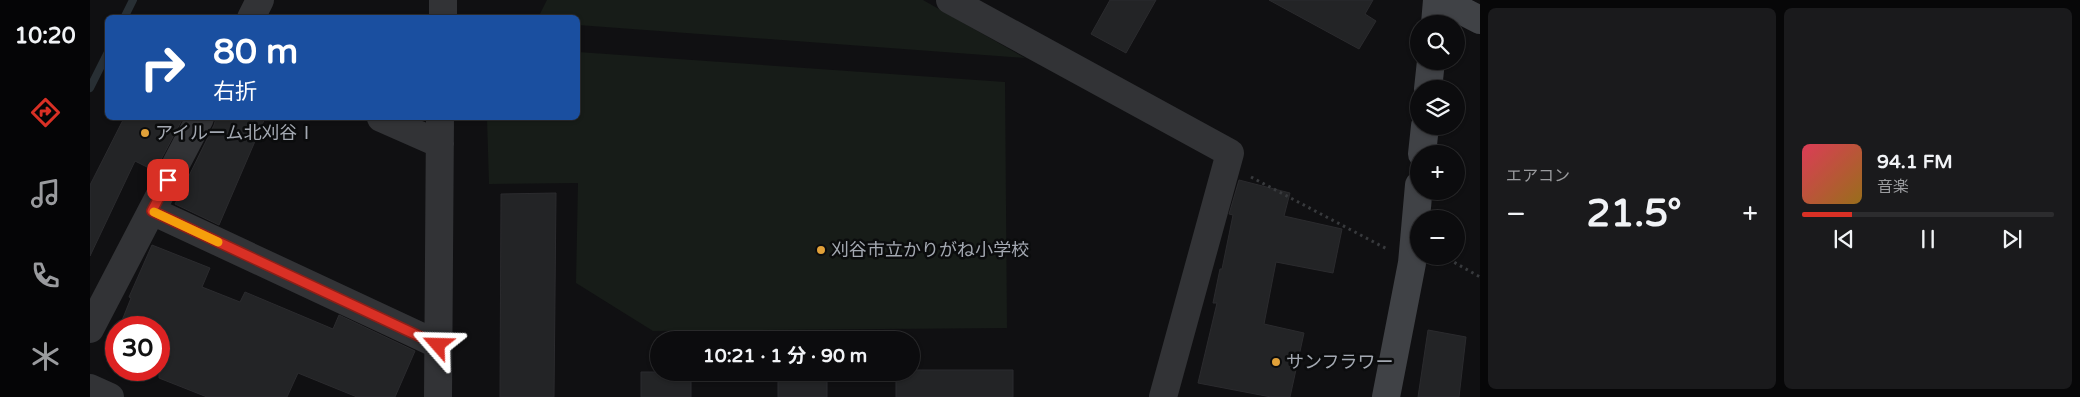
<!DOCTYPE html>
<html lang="ja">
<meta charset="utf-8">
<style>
:root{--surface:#0c0c0e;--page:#1a1a1c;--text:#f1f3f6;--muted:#9a9b9e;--line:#2c2c2e;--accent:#d93025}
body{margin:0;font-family:"Varela Round","Noto Sans JP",sans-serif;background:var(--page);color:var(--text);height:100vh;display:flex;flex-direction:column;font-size:19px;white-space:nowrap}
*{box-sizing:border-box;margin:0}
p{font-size:16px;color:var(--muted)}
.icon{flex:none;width:28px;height:28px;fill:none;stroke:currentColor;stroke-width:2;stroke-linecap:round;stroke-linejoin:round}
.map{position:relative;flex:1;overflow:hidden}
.panel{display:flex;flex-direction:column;gap:8px;padding:8px;background:#070708;width:600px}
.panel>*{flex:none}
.top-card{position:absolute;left:15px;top:15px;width:475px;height:105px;border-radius:8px;box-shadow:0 1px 4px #0004,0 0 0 1px var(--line);background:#1a4fa0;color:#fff;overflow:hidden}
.tools{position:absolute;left:1320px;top:15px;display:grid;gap:10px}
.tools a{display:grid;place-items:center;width:55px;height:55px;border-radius:50%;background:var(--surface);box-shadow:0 1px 4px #0004,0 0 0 1px var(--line);font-size:25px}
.speed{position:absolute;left:15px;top:316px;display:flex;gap:10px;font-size:25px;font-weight:700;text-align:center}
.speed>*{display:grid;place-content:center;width:65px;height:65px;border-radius:50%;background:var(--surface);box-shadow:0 1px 4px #0004,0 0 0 1px var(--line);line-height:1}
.speed .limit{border:8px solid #d22;background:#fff;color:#111}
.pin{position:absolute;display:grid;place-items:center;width:42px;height:42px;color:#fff;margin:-21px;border-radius:10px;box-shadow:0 2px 8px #0006}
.me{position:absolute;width:55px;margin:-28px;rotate:295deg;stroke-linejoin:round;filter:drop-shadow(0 0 4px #0008)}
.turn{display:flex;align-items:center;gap:18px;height:105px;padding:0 25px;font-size:22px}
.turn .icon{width:65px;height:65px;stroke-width:2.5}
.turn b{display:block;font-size:35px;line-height:42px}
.big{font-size:38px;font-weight:700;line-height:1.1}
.panel .widget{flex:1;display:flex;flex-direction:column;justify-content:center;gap:8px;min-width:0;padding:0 18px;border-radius:8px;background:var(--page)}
.song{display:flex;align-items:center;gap:15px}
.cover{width:60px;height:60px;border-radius:8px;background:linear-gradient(135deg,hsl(350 70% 55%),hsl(40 70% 35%))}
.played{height:5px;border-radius:2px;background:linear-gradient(90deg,var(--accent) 20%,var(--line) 20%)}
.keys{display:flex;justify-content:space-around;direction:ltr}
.heat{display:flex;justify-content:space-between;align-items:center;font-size:28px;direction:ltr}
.panel .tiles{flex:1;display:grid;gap:8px;grid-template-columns:repeat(2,1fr)}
.trip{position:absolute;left:560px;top:331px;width:270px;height:50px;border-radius:25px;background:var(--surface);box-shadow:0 1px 4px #0004,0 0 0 1px var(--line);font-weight:700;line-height:50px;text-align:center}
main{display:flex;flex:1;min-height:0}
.tab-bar{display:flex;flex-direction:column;width:90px;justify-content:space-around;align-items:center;background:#050506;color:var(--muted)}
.tab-bar .icon{width:35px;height:35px}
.tab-bar .on{color:var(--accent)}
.tab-bar b{font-size:22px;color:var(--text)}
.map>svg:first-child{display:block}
</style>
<main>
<nav class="tab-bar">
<b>10:20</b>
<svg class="icon on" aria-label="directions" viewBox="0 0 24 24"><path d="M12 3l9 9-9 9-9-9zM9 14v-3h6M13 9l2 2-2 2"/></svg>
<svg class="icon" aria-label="music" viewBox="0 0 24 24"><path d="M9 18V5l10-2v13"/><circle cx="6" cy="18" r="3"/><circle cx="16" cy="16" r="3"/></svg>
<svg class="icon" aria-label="phone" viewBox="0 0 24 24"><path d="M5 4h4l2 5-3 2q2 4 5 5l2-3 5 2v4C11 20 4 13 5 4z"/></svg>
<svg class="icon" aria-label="climate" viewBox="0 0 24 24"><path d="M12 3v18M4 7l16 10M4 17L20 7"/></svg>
</nav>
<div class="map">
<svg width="1390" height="397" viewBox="0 0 1390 397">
<rect width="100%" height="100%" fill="#101012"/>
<!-- green -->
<path fill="#171c18" d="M457,0h376l102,58 -447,-33v-7h-40z
M488,52l427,30 2,246 -354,3 -77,-48 2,-100 -89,1 -2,-66h91z"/>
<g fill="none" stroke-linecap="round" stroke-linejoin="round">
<!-- stream -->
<path stroke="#282f34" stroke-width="8" d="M34,18l9,-18
M0,88l18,-36"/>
</g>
<!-- building -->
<path fill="#232426" stroke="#2b2b2e" d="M1020,0h46l-30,53 -35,-19z
M1179,0h104l-8,14 11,7 -17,28z
M34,118h59l-28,53 -20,-10 -45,95v-71z
M126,118h49l-46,107 -44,-21 39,-79z
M1149,180l51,13 -6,23 58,13 -9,44 -57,-11 -12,62 40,9 -14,64h-19l-73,-14 19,-80h-4l7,-34h2l11,-54 -4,-1z
M466,193l-2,204h-54l1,-203z
M62,245l58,23 -8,19 38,15 5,-10 88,37 6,-14 76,36 -20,46h-38l-59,-24 -11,24h-80l-48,-19v-50h-40l12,-30 -2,-1z
M1338,330l38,7 -7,60h-41z
M821,370h102v27h-117v-25h15z
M551,372h50v25h-50z
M688,372h49v25h-49z"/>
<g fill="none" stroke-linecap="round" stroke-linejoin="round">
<!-- path -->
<path stroke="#383a3d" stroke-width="3" stroke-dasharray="2.5 4" stroke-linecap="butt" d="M1161,177l136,72
M1353,256l37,21"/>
<!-- street -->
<path stroke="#323336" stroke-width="28" d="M860,0l280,153 -67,244
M161,18l9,-18
M353,18v-18
M291,118l59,26
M62,211l287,134
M0,329l110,-211
M0,388l20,9
M348,397l2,-279"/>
<!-- secondary -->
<path stroke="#404246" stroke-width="28" d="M1351,0l39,20
M1345,24l2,-24
M1338,89l3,-28
M1332,154l3,-28
M1296,397l26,-134 7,-78"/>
</g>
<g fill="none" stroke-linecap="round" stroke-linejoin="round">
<!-- route casing -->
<g stroke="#8d1f18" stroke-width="12">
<path id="route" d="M78,180l-16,31 286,134"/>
</g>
<!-- route -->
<use href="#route" stroke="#d93025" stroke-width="9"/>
<!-- slow -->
<path stroke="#f59e0b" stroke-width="9" d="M64,212l64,30"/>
</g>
<!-- markers -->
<g fill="#e1a139" stroke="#0b0c0d" stroke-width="2">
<circle cx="55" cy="133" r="5"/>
<circle cx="731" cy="250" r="5"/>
<circle cx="1186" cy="362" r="5"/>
</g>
<g text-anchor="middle" stroke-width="5" stroke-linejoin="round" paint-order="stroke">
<!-- poi labels -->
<g font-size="18" fill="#a3a8b1" stroke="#0b0c0d" text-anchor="start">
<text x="65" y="139">アイルーム北刈谷Ⅰ</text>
<text x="741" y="256">刈谷市立かりがね小学校</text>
<text x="1196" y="368">サンフラワー</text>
</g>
</g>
</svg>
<div class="tools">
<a><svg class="icon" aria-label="search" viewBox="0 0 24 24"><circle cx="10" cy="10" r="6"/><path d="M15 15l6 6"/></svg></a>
<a><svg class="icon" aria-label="layers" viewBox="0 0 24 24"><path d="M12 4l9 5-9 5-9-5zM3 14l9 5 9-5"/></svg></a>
<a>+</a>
<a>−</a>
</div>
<div class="speed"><div class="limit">30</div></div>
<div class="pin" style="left:78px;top:180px;background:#d93025"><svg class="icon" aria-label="arrive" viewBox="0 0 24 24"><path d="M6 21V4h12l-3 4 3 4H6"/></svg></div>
<svg class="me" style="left:348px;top:345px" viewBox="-20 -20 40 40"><path d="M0-17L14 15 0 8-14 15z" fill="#d93025" stroke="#fff" stroke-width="4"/></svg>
<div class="trip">10:21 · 1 分 · 90 m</div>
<div class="top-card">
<div class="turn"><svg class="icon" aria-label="right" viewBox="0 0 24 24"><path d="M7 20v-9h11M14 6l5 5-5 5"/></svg><div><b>80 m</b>右折</div></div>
</div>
</div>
<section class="panel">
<div class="tiles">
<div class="widget"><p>エアコン</p>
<div class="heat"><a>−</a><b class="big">21.5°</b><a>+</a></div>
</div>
<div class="widget">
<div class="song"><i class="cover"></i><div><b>94.1 FM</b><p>音楽</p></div></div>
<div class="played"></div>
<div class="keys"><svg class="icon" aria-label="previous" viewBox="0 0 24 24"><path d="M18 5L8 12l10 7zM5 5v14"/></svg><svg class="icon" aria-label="pause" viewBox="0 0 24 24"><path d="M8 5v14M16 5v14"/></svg><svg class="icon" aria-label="next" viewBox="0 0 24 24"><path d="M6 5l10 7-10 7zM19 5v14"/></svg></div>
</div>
</div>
</section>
</main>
